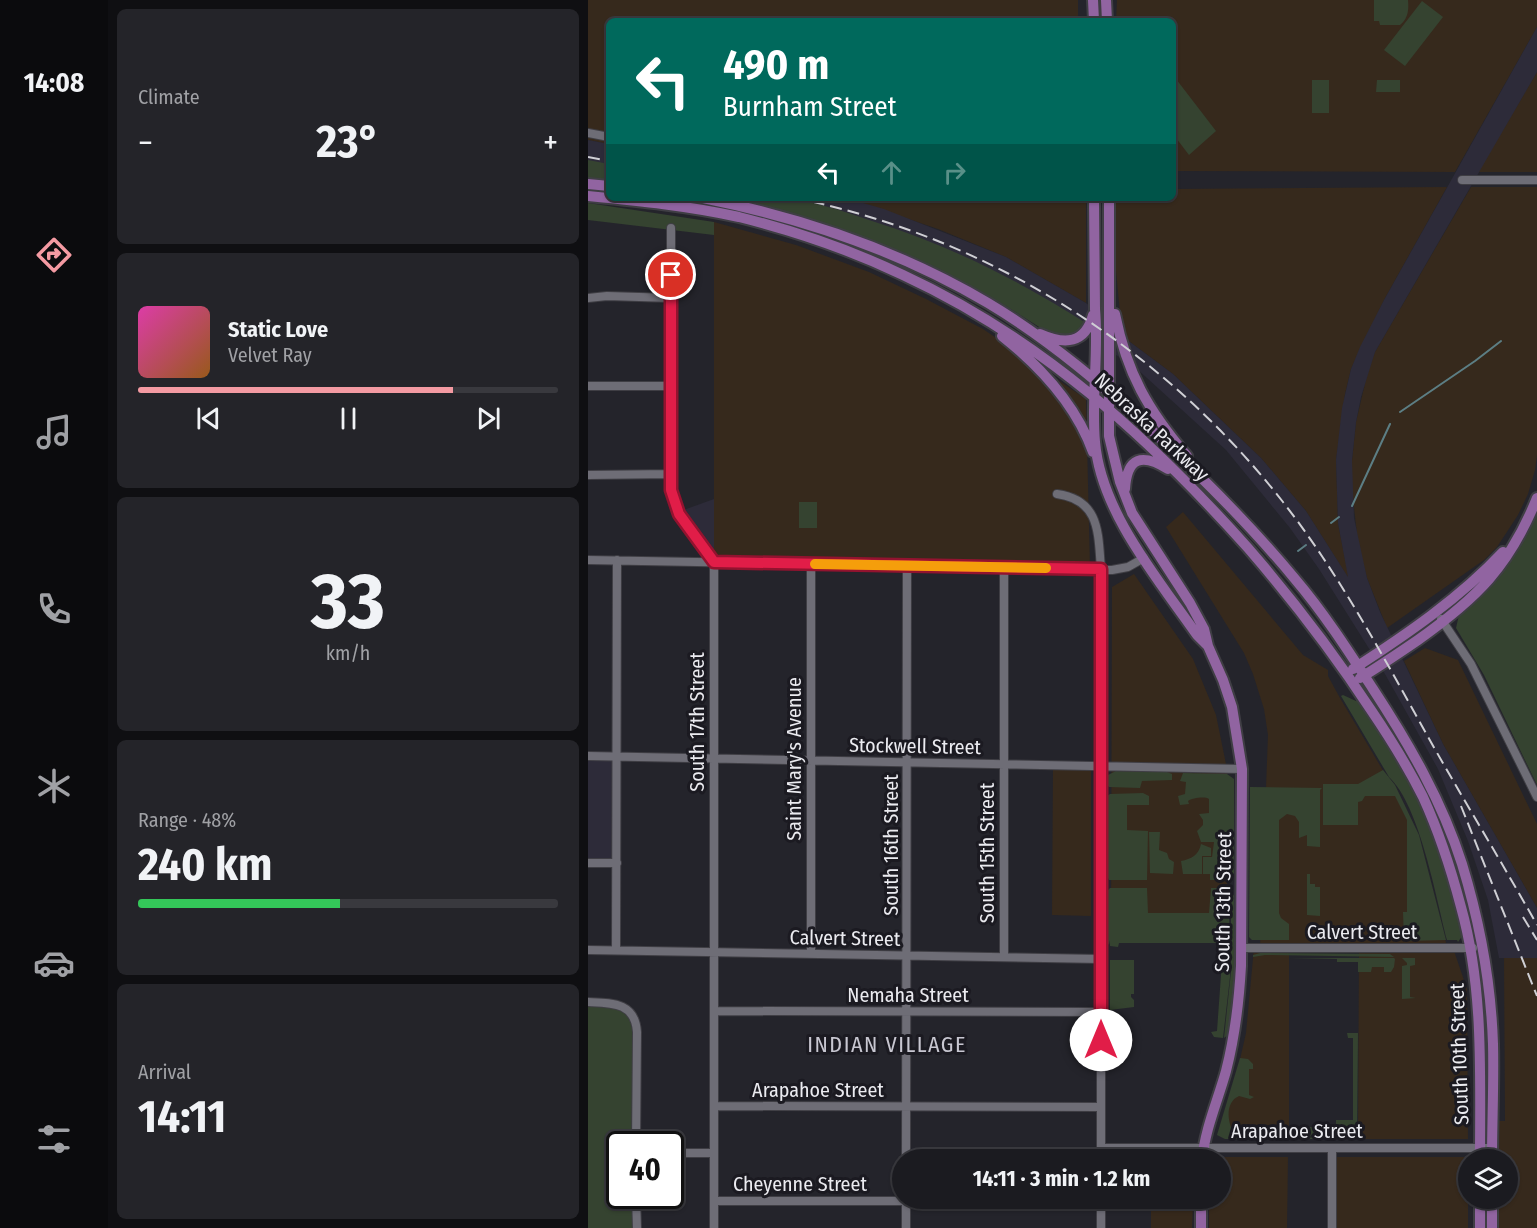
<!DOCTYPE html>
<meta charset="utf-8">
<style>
:root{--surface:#1b1b20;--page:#242429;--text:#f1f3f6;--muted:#a0a1a5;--line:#39393e;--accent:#f49aa2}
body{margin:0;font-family:"Fira Sans Condensed",sans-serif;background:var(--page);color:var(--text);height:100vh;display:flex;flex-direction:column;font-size:22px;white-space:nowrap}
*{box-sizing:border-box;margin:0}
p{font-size:20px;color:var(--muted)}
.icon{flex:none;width:33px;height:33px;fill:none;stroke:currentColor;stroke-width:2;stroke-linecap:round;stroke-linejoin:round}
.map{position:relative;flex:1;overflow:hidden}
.side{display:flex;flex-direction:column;gap:9px;padding:9px;background:#0f0f12;width:480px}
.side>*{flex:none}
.hud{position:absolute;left:18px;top:18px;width:570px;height:183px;border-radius:9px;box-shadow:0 2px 4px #0004,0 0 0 2px var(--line);background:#00695c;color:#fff;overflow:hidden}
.buttons{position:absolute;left:870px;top:1149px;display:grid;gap:12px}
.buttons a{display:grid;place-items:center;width:60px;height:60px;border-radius:50%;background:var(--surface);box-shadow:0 2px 4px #0004,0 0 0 2px var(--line);font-size:30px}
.speed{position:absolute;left:18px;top:1131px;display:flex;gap:12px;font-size:30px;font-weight:700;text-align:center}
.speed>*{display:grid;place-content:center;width:78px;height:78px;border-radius:50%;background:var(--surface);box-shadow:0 2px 4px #0004,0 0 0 2px var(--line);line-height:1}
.speed .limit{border:3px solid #111;border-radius:9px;background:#fff;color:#111}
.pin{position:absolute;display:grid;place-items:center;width:51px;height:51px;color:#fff;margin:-26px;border:3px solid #fff;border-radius:50%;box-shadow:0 2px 6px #0007}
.me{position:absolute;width:66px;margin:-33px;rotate:0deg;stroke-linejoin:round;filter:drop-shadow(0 0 4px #0008)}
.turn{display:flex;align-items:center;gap:21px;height:126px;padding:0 18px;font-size:27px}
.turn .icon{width:78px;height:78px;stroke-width:2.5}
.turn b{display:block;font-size:42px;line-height:51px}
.lanes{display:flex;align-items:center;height:57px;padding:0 18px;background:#0003;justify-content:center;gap:30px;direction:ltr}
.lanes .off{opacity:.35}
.big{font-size:45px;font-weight:700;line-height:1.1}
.side .card{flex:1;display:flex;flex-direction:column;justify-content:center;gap:9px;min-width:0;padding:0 21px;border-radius:9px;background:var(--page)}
.side .dial{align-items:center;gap:0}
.dial b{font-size:78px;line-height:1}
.song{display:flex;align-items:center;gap:18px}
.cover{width:72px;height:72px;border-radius:9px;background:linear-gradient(135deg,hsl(320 70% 55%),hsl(30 70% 35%))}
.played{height:6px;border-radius:3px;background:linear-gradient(90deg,var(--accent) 75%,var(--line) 75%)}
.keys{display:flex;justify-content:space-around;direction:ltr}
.heat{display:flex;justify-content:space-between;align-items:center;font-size:33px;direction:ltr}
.charge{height:9px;border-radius:4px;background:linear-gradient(90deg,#34c759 48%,var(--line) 0)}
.trip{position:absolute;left:304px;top:1149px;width:339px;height:60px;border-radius:30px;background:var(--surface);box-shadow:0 2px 4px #0004,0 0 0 2px var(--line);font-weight:700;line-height:60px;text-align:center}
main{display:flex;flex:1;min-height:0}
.dock{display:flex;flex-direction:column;width:108px;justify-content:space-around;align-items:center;background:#0b0b0d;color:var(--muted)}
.dock .icon{width:42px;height:42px}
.dock .current{color:var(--accent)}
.dock b{font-size:27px;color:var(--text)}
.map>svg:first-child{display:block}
</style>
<main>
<nav class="dock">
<b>14:08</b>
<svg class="icon current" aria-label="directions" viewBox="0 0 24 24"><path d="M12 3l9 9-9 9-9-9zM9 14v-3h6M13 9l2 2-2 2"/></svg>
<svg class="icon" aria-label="music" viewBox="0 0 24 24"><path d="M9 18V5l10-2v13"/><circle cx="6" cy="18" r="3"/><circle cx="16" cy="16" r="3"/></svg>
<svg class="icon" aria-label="phone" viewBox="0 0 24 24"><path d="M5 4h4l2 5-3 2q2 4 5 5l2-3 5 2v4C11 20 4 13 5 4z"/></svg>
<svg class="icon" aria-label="climate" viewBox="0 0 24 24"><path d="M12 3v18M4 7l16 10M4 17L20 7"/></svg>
<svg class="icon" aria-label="car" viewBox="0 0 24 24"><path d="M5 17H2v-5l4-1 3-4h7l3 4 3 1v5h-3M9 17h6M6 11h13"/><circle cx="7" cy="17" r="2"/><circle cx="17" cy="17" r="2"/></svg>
<svg class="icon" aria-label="filters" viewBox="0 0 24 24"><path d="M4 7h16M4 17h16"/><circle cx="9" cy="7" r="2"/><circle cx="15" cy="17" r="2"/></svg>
</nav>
<section class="side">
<div class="card"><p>Climate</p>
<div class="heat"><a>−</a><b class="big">23°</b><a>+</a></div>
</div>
<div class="card">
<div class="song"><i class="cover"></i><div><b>Static Love</b><p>Velvet Ray</p></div></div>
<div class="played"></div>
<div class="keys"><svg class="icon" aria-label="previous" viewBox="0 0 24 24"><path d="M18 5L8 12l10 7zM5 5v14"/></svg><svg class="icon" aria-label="pause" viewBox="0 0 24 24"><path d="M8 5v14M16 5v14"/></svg><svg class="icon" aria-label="next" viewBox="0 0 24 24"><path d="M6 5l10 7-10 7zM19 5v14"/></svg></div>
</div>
<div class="card dial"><b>33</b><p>km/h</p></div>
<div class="card"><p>Range · 48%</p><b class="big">240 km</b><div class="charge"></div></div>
<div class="card"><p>Arrival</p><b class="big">14:11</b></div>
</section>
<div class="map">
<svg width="949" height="1228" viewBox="0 0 949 1228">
<rect width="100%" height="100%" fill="#24242b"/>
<!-- commercial -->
<path fill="#36291c" d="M0,0h490v21h-469v123l-21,-4z
M529,0h420v27l-82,145 -282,-1v-150h-57z
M949,72v100h-59z
M859,187l-63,113 -33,69 -6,25 -9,66 2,63 11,56 -43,-68 -45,-53 -88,-84 -47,-35 -6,-26 -4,-42 -1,-73h58v-9z
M883,187h66v268l-2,15 -7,24 -10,21 -21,32 -13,13 -97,68 -20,-50 -9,-35 -6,-54v-29l4,-38 11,-47 8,-23z
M258,198h238l2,5v100l-80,-46 -68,-28z
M126,222l82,23 73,27 57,27 57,30 103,70 4,170 -376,-7z
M595,512l120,143 25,15v6l12,22 67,113 40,135 6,2 14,41 1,150h-110l1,-190h-70v190l-64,-1 -7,-5 18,-56 10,-44 8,-85h6l8,-213 -4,-26 -11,-35 -9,-21 -78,-126z
M546,574l59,85 23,56 11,54v170l-116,-2 1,-350z
M837,648l33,12 79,164v84l-94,-164 -39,-83z
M465,765l38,1v150l-39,-1z
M916,957l33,1v270h-39v-29l10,-1v-38l-11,-1v-38h8z
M627,1157h73l-1,71h-78v-29l12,-1v-38l-11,-1z
M744,1157h136v71h-136z
M563,1204h42l-1,24h-41z"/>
<!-- built -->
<path fill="#2d2b39" d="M949,27v45l-162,280 -14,45 -5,25 -4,38 2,58 13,60 13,34 63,132 94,164v50h-38l-11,-58 -20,-59 -30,-72 -53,-95 -66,-105 -29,-41 -64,-78 -90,-82 -139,-90 -244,-80h93l38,11 122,48 80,46 40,36 47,35 88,84 45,53 42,66 -10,-54 -2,-63 6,-52 9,-39 9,-22 24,-47z
M0,140l21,4v27l-21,-4z
M126,499v63l-36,-50z
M0,756h28l1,107h-29z"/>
<!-- green -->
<path fill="#354330" d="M786,0h34c1,10 0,19 -8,25h-20l-1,-4h-5z
M834,1l21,16 -38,49 -21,-16z
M585,75l43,56 -27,24 -16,-21z
M724,80h17v33h-17z
M789,80h23v12h-24z
M0,160l21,4v18l-21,-2z
M136,198c18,0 37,-1 55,0 32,2 64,13 93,23 77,24 146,59 214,102 -9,17 -27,13 -42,7 -47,-30 -94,-58 -145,-79 -56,-23 -116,-37 -175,-53z
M0,203l126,19v13l-126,-15z
M211,502h18v26h-18z
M949,509v276l-53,-110 -28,-47 3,-13z
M755,695l13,6 2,-1c40,49 68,109 88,168 7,22 11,45 17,67l-5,7 -1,-2h-10c-11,-42 -27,-134 -58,-163l-48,-81z
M795,770l12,15 24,50 27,105 -41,1 -1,-2 -1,-27h4v-92l-12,-24h-30l-3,5 -4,1v23h-35v-41h35z
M528,771l51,1 5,2v6l-30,1 -2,7 -31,-1 -2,-2 1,-10z
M595,773l44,1 7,5v94l-6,7h-18v-6h-7v-17h9l2,-15h-13l-4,-11 6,-6v-5l-4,-6 10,-1v-14c-4,-3 -17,-1 -21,2l1,3 -9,1 -2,-9 7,-2 1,-12 -6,-1z
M662,787l72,1 -2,2v57l-13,-1v-11l-8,3v-16l-4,-6 -8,-2 -8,6v93l2,5 8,6v16h-37l-3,-3z
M555,793l6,3v9h-22v25l21,1 -1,49h-38l-2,-4v-80l3,-2z
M561,832h11l-1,18 8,3 2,6 5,3 -1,12 -23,-1z
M613,844l10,4v8h-9v18h-19l-2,-13c10,-2 18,-6 20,-17z
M719,874h3v10h5v3h5v29l-13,-1z
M623,888h17l1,8 1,81 -7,61 -9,-1 -3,-5 6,-1 4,-56v-32h-102l-1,4 -8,-1v-6l-1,5 -2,-3v-51l3,-3h37l1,25h61z
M641,888l5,8 1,80 -6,50 -1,9 -4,3 7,-66v-52z
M672,953l130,1 4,3 -129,-2 -12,2v-2z
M701,958h105l1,1 -1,8 -3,5h-7v-5h-12l-1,5h-13v-10h-21v-3z
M814,958h13v7l-5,1v31l6,1 -14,1v-33l5,-1v-2z
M522,960h24v34h-3v3l3,3v7l-24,3z
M0,1002l26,1 21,18 1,123h-16v52h16l1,32h-49z
M759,1033h11l-1,106h-54v-8l2,-4h31v-7h17v-82h-5z
M652,1058l8,1 5,5v5h-4v26l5,2 -4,2 -11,-3c-14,6 -12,26 -5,37l18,2 1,4h-28l-8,-4z"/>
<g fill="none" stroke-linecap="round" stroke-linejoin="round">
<!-- stream -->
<path stroke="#5c7e84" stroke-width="2" d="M812,412l75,-51 26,-20
M764,506l38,-82
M743,523l8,-6
M710,551l8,-6"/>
<!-- minor casing -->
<g stroke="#3f3e44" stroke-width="10">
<path id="minor" d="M0,133l21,4
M874,180h75
M83,228v262l8,24 35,48v666
M0,298l19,-2 64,2
M0,386h83
M0,475l83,-1
M469,494c44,6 41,41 44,75v591
M0,560l524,10 16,-3 16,-9
M853,619l30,45 66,133
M0,756l654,13
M0,863h29
M653,948h232
M0,950l513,9
M28,950l1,-390
M223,954v-390
M416,957v-389
M0,1002c24,1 47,0 49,30l-1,112
M126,1011l387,1
M126,1106l387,1
M513,1148h391
M82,1153h44
M318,1160l1,-594
M48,1196l1,32
M126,1201h387
M318,1228v-30
M513,1228v-30
M744,1228v-80"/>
</g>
<!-- major casing -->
<g stroke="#3f3e44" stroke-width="14">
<path id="major" d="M505,0l1,21
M518,0l1,21
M0,184l21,2
M0,196c51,5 101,10 151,21 56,14 112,33 164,58 138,64 245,161 345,273 45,52 85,104 123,162 19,28 37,57 52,87 16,35 28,72 38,110 23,82 19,168 19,253
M115,198c100,20 197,53 285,105 62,37 118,85 171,134 48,45 94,91 136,142 29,34 54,73 78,110 36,55 69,112 89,175 18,59 29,119 31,180 1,39 -1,77 -1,116
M506,198l1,111c4,44 -4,89 0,133 6,70 63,137 102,193l11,11
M521,198v238l11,46 12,31 58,90 14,26 4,17 15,34 9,27 10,62 -1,197c-2,36 -6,70 -15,105 -8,29 -21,58 -24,89
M527,314c12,60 33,96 72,142
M452,334c25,11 45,10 53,-19
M414,336c39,31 74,69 91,116
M537,489c2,-32 17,-36 43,-20
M765,669c53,-34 107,-71 150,-117
M772,678c20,-12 39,-25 58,-38 59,-42 91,-73 119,-142
M613,1228v-30
M892,1228v-30
M904,1228v-30"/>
</g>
<!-- minor -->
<use href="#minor" stroke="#6e6d76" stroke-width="8"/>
<!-- major -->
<use href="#major" stroke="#9164a1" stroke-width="10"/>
<!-- rail -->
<path stroke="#cfcfd4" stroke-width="2" stroke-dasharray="12 6" stroke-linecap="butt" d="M0,157l21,4
M207,198c193,39 367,149 488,304 60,77 105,164 153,249 33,58 68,115 101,174
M873,806l76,190
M935,917l14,23"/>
</g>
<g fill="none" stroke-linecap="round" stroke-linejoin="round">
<!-- route casing -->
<g stroke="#92132f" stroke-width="15">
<path id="route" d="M83,275v215l8,24 35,48 387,7v471"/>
</g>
<!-- route -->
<use href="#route" stroke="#e11d48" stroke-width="10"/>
<!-- slow -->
<path stroke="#f59e0b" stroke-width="10" d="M227,564l231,4"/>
</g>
<g text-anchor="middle" stroke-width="6" stroke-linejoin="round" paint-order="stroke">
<!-- street labels -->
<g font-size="20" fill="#ebebf0" stroke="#1b1a21">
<text transform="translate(564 427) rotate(43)" y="7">Nebraska Parkway</text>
<text transform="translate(109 722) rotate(-90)" y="7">South 17th Street</text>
<text transform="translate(327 746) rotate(1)" y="7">Stockwell Street</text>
<text transform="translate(206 759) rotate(-90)" y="7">Saint Mary's Avenue</text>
<text transform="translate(303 845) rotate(-90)" y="7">South 16th Street</text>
<text transform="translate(399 853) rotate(-90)" y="7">South 15th Street</text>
<text transform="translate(635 902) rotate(-89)" y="7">South 13th Street</text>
<text x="774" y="939">Calvert Street</text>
<text transform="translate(257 938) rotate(1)" y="7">Calvert Street</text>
<text x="320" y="1002">Nemaha Street</text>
<text transform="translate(871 1054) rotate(-92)" y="7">South 10th Street</text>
<text x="230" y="1097">Arapahoe Street</text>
<text x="709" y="1138">Arapahoe Street</text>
<text x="212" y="1191">Cheyenne Street</text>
</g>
<!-- quarter labels -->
<g font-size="22" letter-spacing="1.5" fill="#c8c7d1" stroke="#1b1a21">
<text x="299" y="1052">INDIAN VILLAGE</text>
</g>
</g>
</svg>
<div class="buttons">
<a><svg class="icon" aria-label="layers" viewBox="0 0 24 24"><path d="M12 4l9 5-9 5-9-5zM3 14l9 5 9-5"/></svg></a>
</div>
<div class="speed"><div class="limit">40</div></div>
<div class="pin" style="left:83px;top:275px;background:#d93025"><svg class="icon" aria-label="arrive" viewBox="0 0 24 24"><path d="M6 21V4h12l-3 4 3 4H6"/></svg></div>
<svg class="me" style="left:513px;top:1040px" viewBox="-20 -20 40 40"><circle r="19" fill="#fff"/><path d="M0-13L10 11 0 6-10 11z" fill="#e11d48"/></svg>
<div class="trip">14:11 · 3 min · 1.2 km</div>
<div class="hud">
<div class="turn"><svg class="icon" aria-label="left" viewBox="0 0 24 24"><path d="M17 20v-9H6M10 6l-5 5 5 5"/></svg><div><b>490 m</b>Burnham Street</div></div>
<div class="lanes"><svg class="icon" aria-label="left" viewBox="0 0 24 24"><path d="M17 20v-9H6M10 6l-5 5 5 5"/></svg><svg class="icon off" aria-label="ahead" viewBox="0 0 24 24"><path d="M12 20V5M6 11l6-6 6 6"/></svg><svg class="icon off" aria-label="right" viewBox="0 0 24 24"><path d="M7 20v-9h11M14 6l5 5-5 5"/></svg></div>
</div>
</div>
</main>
